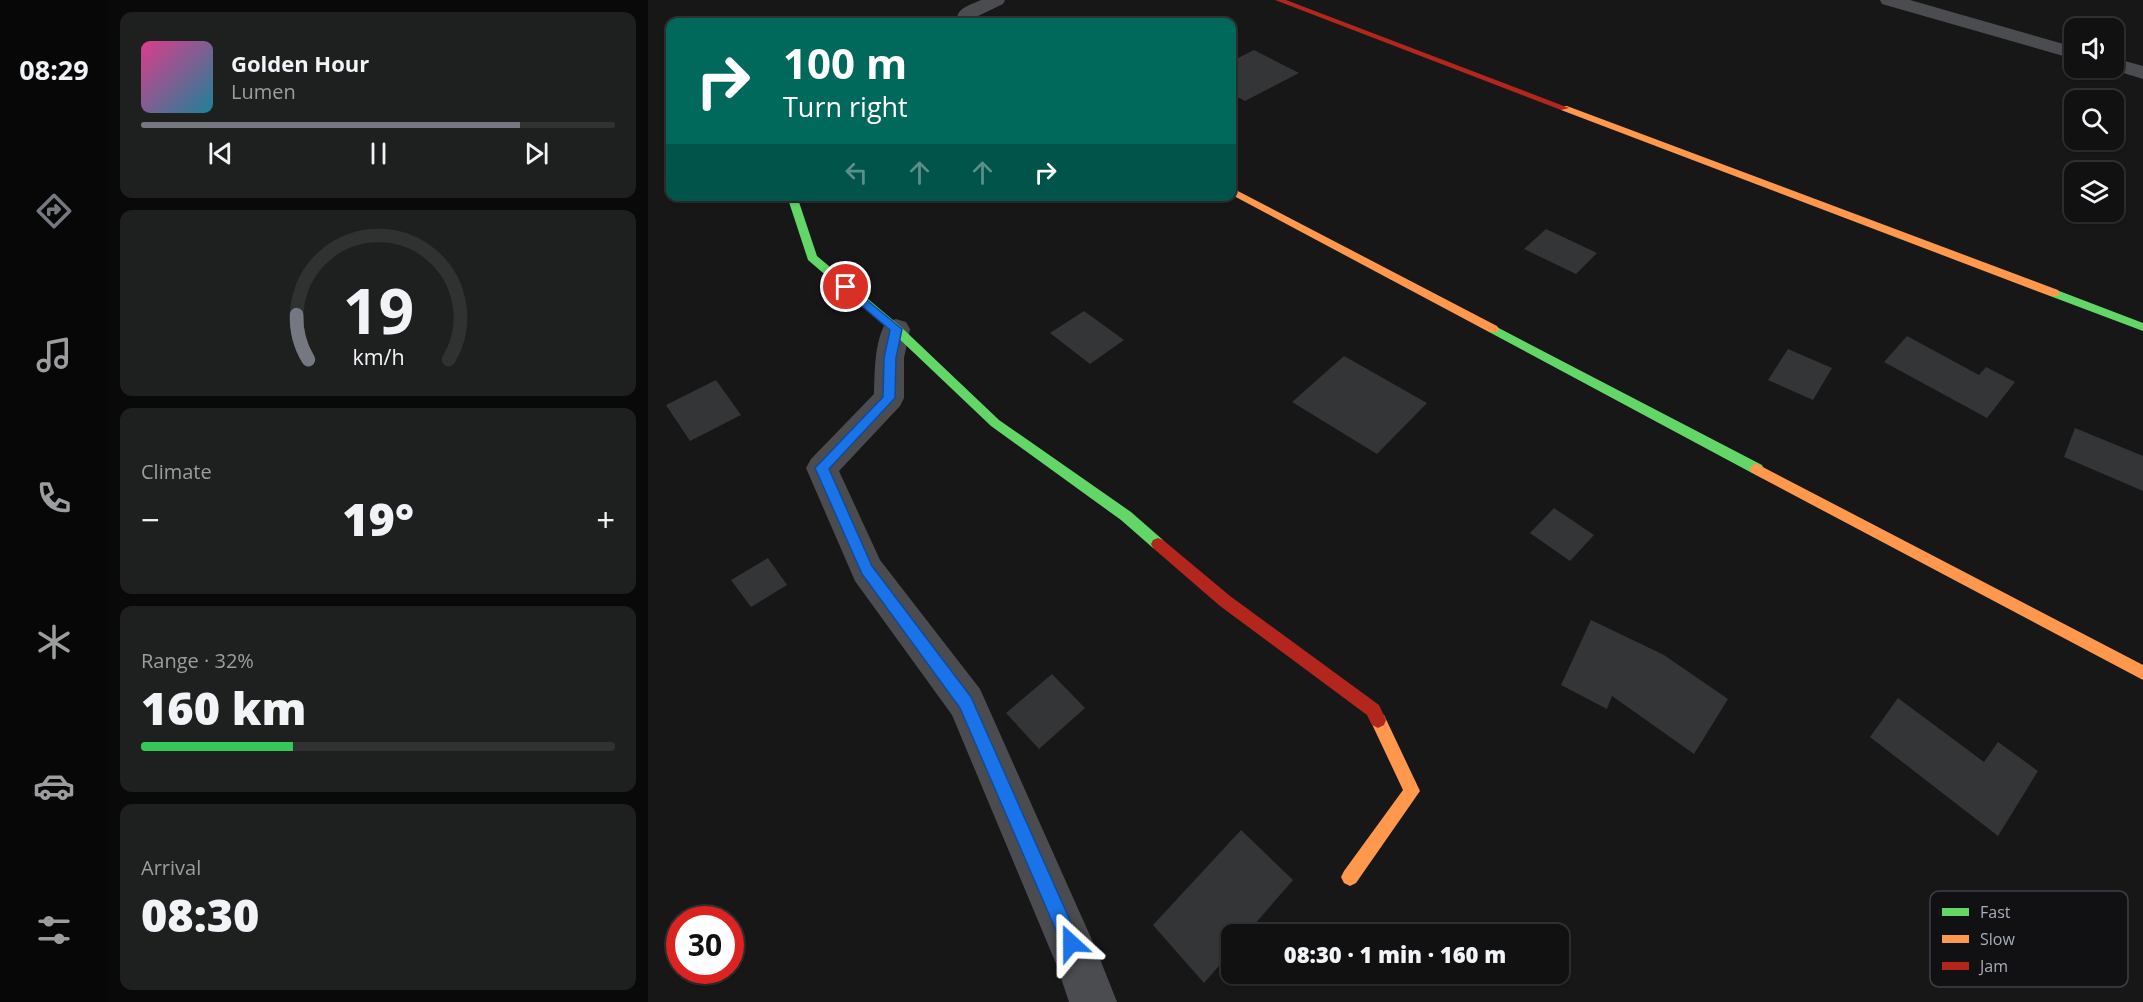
<!DOCTYPE html>
<meta charset="utf-8">
<style>
:root{--surface:#111;--page:#1e1f1f;--text:#f1f3f6;--muted:#9c9d9f;--line:#303131;--accent:#757880}
body{margin:0;font-family:"Open Sans",sans-serif;background:var(--page);color:var(--text);height:100vh;display:flex;flex-direction:column;font-size:22px;white-space:nowrap}
*{box-sizing:border-box;margin:0}
p{font-size:20px;color:var(--muted)}
.icon{flex:none;width:33px;height:33px;fill:none;stroke:currentColor;stroke-width:2;stroke-linecap:round;stroke-linejoin:round}
.map{position:relative;flex:1;overflow:hidden}
.details{display:flex;flex-direction:column;gap:12px;padding:12px;background:#090909;width:540px}
.details>*{flex:none}
.top-card{position:absolute;left:18px;top:18px;width:570px;height:183px;border-radius:12px;box-shadow:0 2px 4px #0004,0 0 0 2px var(--line);background:#00695c;color:#fff;overflow:hidden}
.tools{position:absolute;left:1416px;top:18px;display:grid;gap:12px}
.tools a{display:grid;place-items:center;width:60px;height:60px;border-radius:12px;background:var(--surface);box-shadow:0 2px 4px #0004,0 0 0 2px var(--line);font-size:30px}
.speed{position:absolute;left:18px;top:906px;display:flex;gap:12px;font-size:30px;font-weight:700;text-align:center}
.speed>*{display:grid;place-content:center;width:78px;height:78px;border-radius:50%;background:var(--surface);box-shadow:0 2px 4px #0004,0 0 0 2px var(--line);line-height:1}
.speed .limit{border:9px solid #d22;background:#fff;color:#111}
.pin{position:absolute;display:grid;place-items:center;width:51px;height:51px;color:#fff;margin:-26px;border:3px solid #fff;border-radius:50%;box-shadow:0 2px 6px #0007}
.me{position:absolute;width:66px;margin:-33px;rotate:336deg;stroke-linejoin:round;filter:drop-shadow(0 0 4px #0008)}
.turn{display:flex;align-items:center;gap:21px;height:126px;padding:0 18px;font-size:27px}
.turn .icon{width:78px;height:78px;stroke-width:2.5}
.turn b{display:block;font-size:42px;line-height:51px}
.lanes{display:flex;align-items:center;height:57px;padding:0 18px;background:#0003;justify-content:center;gap:30px;direction:ltr}
.lanes .off{opacity:.35}
.big{font-size:45px;font-weight:800;line-height:1.1}
.details .widget{flex:1;display:flex;flex-direction:column;justify-content:center;gap:9px;min-width:0;padding:0 21px;border-radius:12px;background:var(--page)}
.details .dial{align-items:center;gap:0}
.dial svg{height:156px;overflow:visible;fill:none;stroke:var(--line);stroke-width:7;stroke-linecap:round;text-anchor:middle}
.dial text{fill:var(--text);stroke:none}
.song{display:flex;align-items:center;gap:18px}
.cover{width:72px;height:72px;border-radius:9px;background:linear-gradient(135deg,hsl(330 70% 55%),hsl(190 70% 35%))}
.played{height:6px;border-radius:3px;background:linear-gradient(90deg,var(--accent) 80%,var(--line) 80%)}
.keys{display:flex;justify-content:space-around;direction:ltr}
.heat{display:flex;justify-content:space-between;align-items:center;font-size:33px;direction:ltr}
.charge{height:9px;border-radius:4px;background:linear-gradient(90deg,#34c759 32%,var(--line) 0)}
.trip{position:absolute;left:573px;top:924px;width:348px;height:60px;border-radius:12px;background:var(--surface);box-shadow:0 2px 4px #0004,0 0 0 2px var(--line);font-weight:800;line-height:60px;text-align:center}
main{display:flex;flex:1;min-height:0}
.tabs{display:flex;flex-direction:column;width:108px;justify-content:space-around;align-items:center;background:#070707;color:var(--muted)}
.tabs .icon{width:42px;height:42px}
.tabs .on{color:var(--accent)}
.tabs b{font-size:27px;color:var(--text)}
.map>svg:first-child{display:block}
</style>
<main>
<nav class="tabs">
<b>08:29</b>
<svg class="icon on" aria-label="directions" viewBox="0 0 24 24"><path d="M12 3l9 9-9 9-9-9zM9 14v-3h6M13 9l2 2-2 2"/></svg>
<svg class="icon" aria-label="music" viewBox="0 0 24 24"><path d="M9 18V5l10-2v13"/><circle cx="6" cy="18" r="3"/><circle cx="16" cy="16" r="3"/></svg>
<svg class="icon" aria-label="phone" viewBox="0 0 24 24"><path d="M5 4h4l2 5-3 2q2 4 5 5l2-3 5 2v4C11 20 4 13 5 4z"/></svg>
<svg class="icon" aria-label="climate" viewBox="0 0 24 24"><path d="M12 3v18M4 7l16 10M4 17L20 7"/></svg>
<svg class="icon" aria-label="car" viewBox="0 0 24 24"><path d="M5 17H2v-5l4-1 3-4h7l3 4 3 1v5h-3M9 17h6M6 11h13"/><circle cx="7" cy="17" r="2"/><circle cx="17" cy="17" r="2"/></svg>
<svg class="icon" aria-label="filters" viewBox="0 0 24 24"><path d="M4 7h16M4 17h16"/><circle cx="9" cy="7" r="2"/><circle cx="15" cy="17" r="2"/></svg>
</nav>
<section class="details">
<div class="widget">
<div class="song"><i class="cover"></i><div><b>Golden Hour</b><p>Lumen</p></div></div>
<div class="played"></div>
<div class="keys"><svg class="icon" aria-label="previous" viewBox="0 0 24 24"><path d="M18 5L8 12l10 7zM5 5v14"/></svg><svg class="icon" aria-label="pause" viewBox="0 0 24 24"><path d="M8 5v14M16 5v14"/></svg><svg class="icon" aria-label="next" viewBox="0 0 24 24"><path d="M6 5l10 7-10 7zM19 5v14"/></svg></div>
</div>
<div class="widget dial"><svg viewBox="0 0 100 80">
<path d="M14 69A42 42 0 1 1 86 69"/>
<path d="M14 69A42 42 0 0 1 8 46" stroke="#757880"/>
<text x="50" y="56" font-size="32" font-weight="700">19</text>
<text x="50" y="72" font-size="11">km/h</text>
</svg></div>
<div class="widget"><p>Climate</p>
<div class="heat"><a>−</a><b class="big">19°</b><a>+</a></div>
</div>
<div class="widget"><p>Range · 32%</p><b class="big">160 km</b><div class="charge"></div></div>
<div class="widget"><p>Arrival</p><b class="big">08:30</b></div>
</section>
<div class="map">
<svg width="1495" height="1002" viewBox="0 0 1495 1002">
<rect width="100%" height="100%" fill="#171717"/>
<!-- building -->
<path fill="#343537" d="M606,50l45,23 -54,28 -13,-7v-33z
M898,229l51,24 -21,21 -52,-25z
M436,311l40,29 -34,24 -40,-31z
M1259,336l72,39 7,-8 29,15 -28,36 -103,-56z
M1140,349l44,19 -19,32 -45,-20z
M696,356l83,47 -50,51 -85,-52z
M68,380l25,35 -51,26 -24,-36z
M1427,428l68,28v35l-79,-34z
M906,508l40,27 -24,26 -40,-28z
M120,558l19,27 -36,22 -20,-27z
M943,620l73,35 64,44 -34,55 -82,-58 -5,13 -46,-24z
M404,674l33,34 -46,41 -33,-36z
M1250,698l86,64 14,-20 40,29 -40,65 -128,-99z
M593,830l52,50 -47,54h-14v17l-28,32 -51,-58z"/>
<g fill="none" stroke-linecap="round" stroke-linejoin="round">
<!-- street -->
<path fill="#4b4c50" fill-rule="evenodd" d="M333,0h24l-2,4 -27,13 -1,5h-18c-1,-14 11,-16 24,-22z
M1232,0h30l164,47v12l-192,-55z
M1466,58l29,8v13l-36,-11h7z
M248,319l10,3 4,7 -6,29v40l-4,8 -61,65 41,89 100,129 116,260 21,53h-48l-12,-36 -105,-251 -97,-134 -49,-113 5,-9 63,-65c1,-23 0,-51 12,-72z"/>
<!-- fast -->
<path fill="#63d668" fill-rule="evenodd" d="M139,196h10l20,60 83,70 99,94 132,92 32,28 2,4 -2,4 -5,2 -5,-2 -32,-28 -130,-94 -99,-94 -84,-72z
M1406,289l89,34v8l-93,-35v-6z
M845,325l269,140 2,4 -2,4h-10l-263,-141 -2,-3 2,-3z"/>
<!-- slow -->
<path fill="#ff974d" fill-rule="evenodd" d="M913,106h6l491,184 2,3 -2,3h-8l-489,-186z
M584,188l265,138 2,3 -2,3h-8l-257,-137z
M1109,464l386,201v15l-391,-207 -2,-4 2,-4z
M730,712l6,3 36,76 -64,92 -6,3 -6,-3 -3,-6 3,-6 59,-81 -33,-70 2,-5z"/>
<!-- jam -->
<path fill="#b3261e" fill-rule="evenodd" d="M627,0h11l283,108 -8,2z
M510,538l5,2 67,56 149,109 7,15 -2,5 -6,3 -6,-3 -5,-10 -147,-109 -67,-58 -2,-4 2,-4z"/>
</g>
<!-- route -->
<path fill="#1a73e8" stroke="#114b97" stroke-width="1.5" d="M198,283l56,46 -6,29 -1,40 -66,71 43,97 99,131 109,246 -3,6 -6,3 -7,-3 -104,-241 -98,-134 -47,-106 68,-71 1,-39 6,-28 -48,-41v-5z"/>
<!-- legend -->
<rect x="1282" y="891" width="198" height="96" rx="9" fill="#111113" stroke="#3e4045" stroke-width="1.5"/>
<rect x="1294" y="908" width="27" height="8" fill="#63d668"/>
<rect x="1294" y="935" width="27" height="8" fill="#ff974d"/>
<rect x="1294" y="962" width="27" height="8" fill="#b3261e"/>
<g font-size="16" fill="#a8adb8">
<text x="1332" y="918">Fast</text>
<text x="1332" y="945">Slow</text>
<text x="1332" y="972">Jam</text>
</g>
</svg>
<div class="tools">
<a><svg class="icon" aria-label="sound" viewBox="0 0 24 24"><path d="M4 9h4l5-4v14l-5-4H4zM17 9q2 3 0 6"/></svg></a>
<a><svg class="icon" aria-label="search" viewBox="0 0 24 24"><circle cx="10" cy="10" r="6"/><path d="M15 15l6 6"/></svg></a>
<a><svg class="icon" aria-label="layers" viewBox="0 0 24 24"><path d="M12 4l9 5-9 5-9-5zM3 14l9 5 9-5"/></svg></a>
</div>
<div class="speed"><div class="limit">30</div></div>
<div class="pin" style="left:198px;top:287px;background:#d93025"><svg class="icon" aria-label="arrive" viewBox="0 0 24 24"><path d="M6 21V4h12l-3 4 3 4H6"/></svg></div>
<svg class="me" style="left:423px;top:943px" viewBox="-20 -20 40 40"><path d="M0-17L14 15 0 8-14 15z" fill="#1a73e8" stroke="#fff" stroke-width="4"/></svg>
<div class="trip">08:30 · 1 min · 160 m</div>
<div class="top-card">
<div class="turn"><svg class="icon" aria-label="right" viewBox="0 0 24 24"><path d="M7 20v-9h11M14 6l5 5-5 5"/></svg><div><b>100 m</b>Turn right</div></div>
<div class="lanes"><svg class="icon off" aria-label="left" viewBox="0 0 24 24"><path d="M17 20v-9H6M10 6l-5 5 5 5"/></svg><svg class="icon off" aria-label="ahead" viewBox="0 0 24 24"><path d="M12 20V5M6 11l6-6 6 6"/></svg><svg class="icon off" aria-label="ahead" viewBox="0 0 24 24"><path d="M12 20V5M6 11l6-6 6 6"/></svg><svg class="icon" aria-label="right" viewBox="0 0 24 24"><path d="M7 20v-9h11M14 6l5 5-5 5"/></svg></div>
</div>
</div>
</main>
